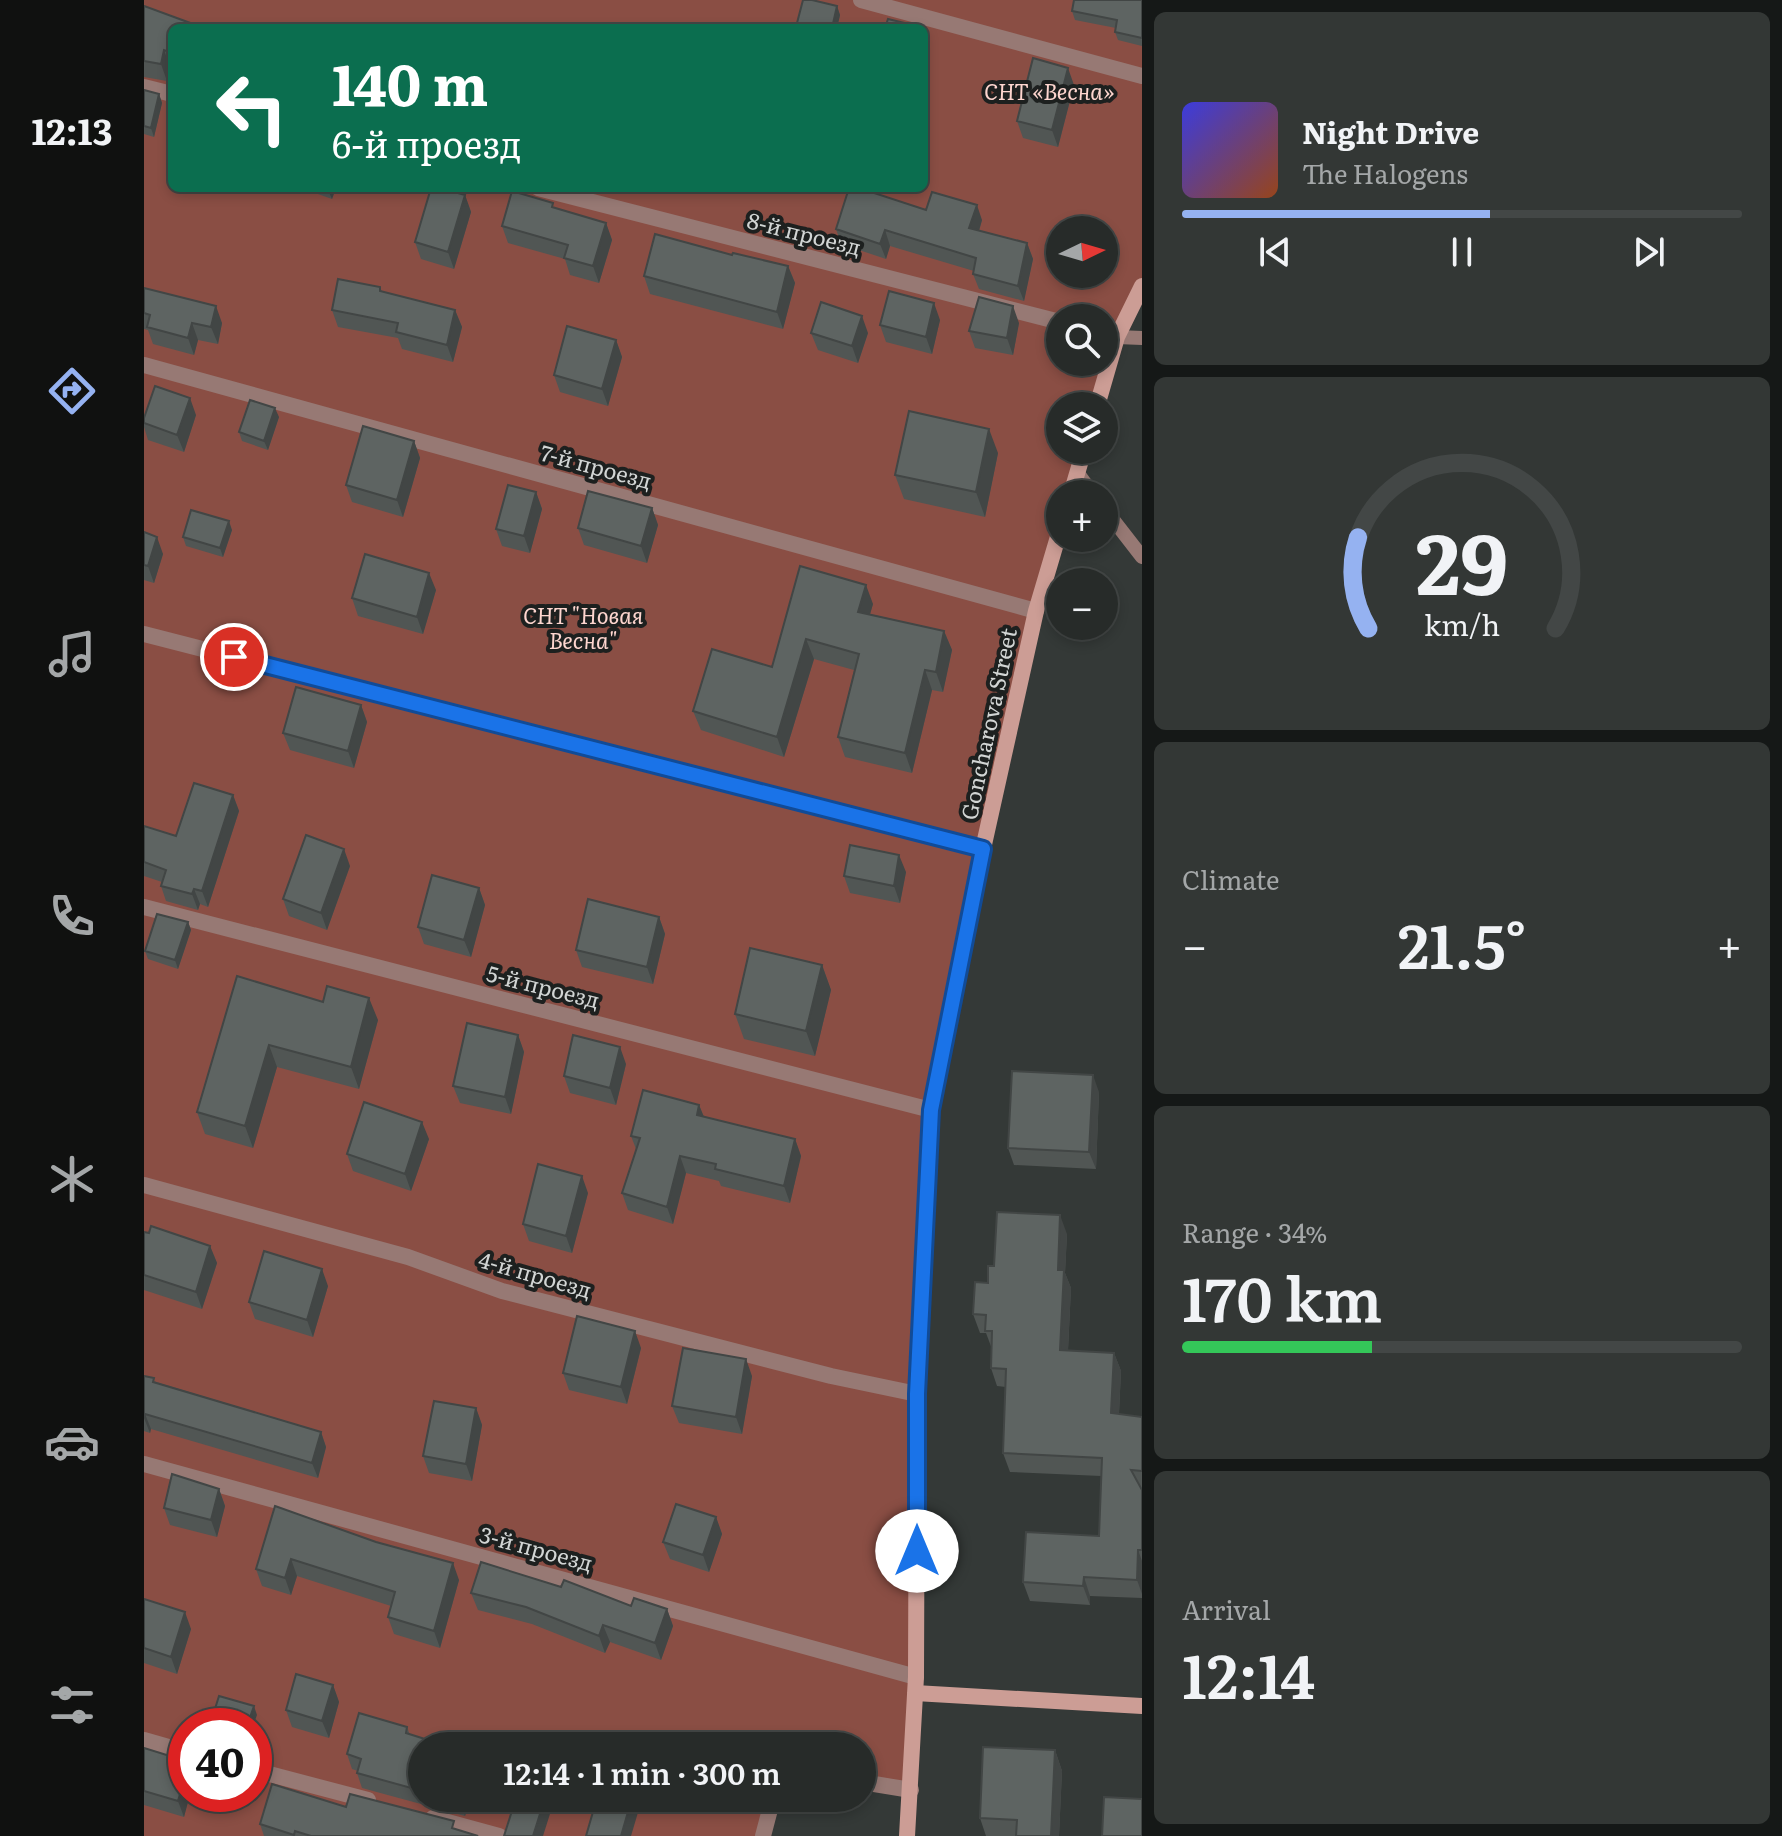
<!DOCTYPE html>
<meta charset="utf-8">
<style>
:root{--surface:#272b29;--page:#333735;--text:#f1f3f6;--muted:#a4a7a8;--line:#434746;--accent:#95b2f1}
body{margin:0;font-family:Literata,serif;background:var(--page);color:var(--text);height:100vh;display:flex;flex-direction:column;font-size:30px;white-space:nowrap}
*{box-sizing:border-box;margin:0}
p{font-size:26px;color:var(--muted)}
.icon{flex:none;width:44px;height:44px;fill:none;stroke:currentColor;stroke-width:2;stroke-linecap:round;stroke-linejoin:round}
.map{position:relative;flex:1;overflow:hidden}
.drawer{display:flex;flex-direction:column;gap:12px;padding:12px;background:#151817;width:640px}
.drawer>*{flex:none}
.top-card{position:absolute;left:24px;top:24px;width:760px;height:168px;border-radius:12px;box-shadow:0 4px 12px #0003,0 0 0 2px var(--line);background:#0b6e4f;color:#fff;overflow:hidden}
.needle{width:52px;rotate:85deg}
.tools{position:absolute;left:902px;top:216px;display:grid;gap:16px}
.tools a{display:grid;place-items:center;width:72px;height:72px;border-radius:50%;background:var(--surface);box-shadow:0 4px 12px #0003,0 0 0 2px var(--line);font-size:40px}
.speed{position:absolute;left:24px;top:1708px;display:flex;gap:16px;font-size:40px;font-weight:700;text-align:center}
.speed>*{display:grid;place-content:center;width:104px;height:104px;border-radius:50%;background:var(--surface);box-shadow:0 4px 12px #0003,0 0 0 2px var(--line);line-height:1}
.speed .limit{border:12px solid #d22;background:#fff;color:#111}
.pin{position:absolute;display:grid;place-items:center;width:68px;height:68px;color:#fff;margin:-34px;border:4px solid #fff;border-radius:50%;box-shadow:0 2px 8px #0007}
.me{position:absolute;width:88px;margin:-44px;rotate:0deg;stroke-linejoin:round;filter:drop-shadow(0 0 6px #0008)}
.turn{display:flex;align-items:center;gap:28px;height:168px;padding:0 32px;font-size:36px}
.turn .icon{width:104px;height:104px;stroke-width:2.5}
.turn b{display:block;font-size:56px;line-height:68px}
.big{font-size:60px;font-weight:600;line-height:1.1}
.drawer .card{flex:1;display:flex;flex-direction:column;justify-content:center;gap:12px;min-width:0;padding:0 28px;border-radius:12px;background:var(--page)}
.drawer .dial{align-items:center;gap:0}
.dial svg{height:208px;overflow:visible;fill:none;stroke:var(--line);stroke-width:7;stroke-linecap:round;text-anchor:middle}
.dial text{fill:var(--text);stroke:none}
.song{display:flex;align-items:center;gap:24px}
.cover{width:96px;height:96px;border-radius:12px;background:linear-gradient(135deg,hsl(240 70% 55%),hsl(20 70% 35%))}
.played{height:8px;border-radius:4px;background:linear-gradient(90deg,var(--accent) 55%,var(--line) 55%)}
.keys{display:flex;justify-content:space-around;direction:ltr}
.heat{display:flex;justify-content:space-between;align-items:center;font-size:44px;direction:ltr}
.charge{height:12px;border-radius:6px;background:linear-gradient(90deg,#34c759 34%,var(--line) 0)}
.trip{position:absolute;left:264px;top:1732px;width:468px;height:80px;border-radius:40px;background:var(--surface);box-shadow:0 4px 12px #0003,0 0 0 2px var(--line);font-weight:600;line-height:80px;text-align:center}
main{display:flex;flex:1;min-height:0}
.tab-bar{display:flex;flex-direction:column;width:144px;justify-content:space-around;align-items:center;background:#101110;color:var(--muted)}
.tab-bar .icon{width:56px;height:56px}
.tab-bar .active{color:var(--accent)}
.tab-bar b{font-size:36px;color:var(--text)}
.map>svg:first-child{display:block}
</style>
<main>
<nav class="tab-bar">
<b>12:13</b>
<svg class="icon active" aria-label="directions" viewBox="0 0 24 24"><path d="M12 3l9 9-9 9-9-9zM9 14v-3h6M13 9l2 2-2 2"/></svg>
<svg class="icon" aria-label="music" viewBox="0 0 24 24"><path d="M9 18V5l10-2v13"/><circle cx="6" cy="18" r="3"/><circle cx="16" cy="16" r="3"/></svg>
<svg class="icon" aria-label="phone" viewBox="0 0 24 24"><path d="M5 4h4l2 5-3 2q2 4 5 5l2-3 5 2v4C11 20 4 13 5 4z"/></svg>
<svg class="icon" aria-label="climate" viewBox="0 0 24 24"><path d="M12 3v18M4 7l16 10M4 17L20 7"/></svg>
<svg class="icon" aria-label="car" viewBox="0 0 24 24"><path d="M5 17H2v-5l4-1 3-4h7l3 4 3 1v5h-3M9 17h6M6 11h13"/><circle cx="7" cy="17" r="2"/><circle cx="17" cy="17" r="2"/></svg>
<svg class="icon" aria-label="filters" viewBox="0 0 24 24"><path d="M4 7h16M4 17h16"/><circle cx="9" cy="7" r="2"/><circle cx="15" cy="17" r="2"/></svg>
</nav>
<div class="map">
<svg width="998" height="1836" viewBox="0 0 998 1836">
<rect width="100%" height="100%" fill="#343937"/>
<!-- green -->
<path fill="#8a4e44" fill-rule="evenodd" d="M0,0h998v286l-45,120h-37v44h24l-13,44h-11v36l-129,580 -20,680 -49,-8v-36h-440v52h351l-10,38h-619zM28,28h752v160h-752zM916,230h44v44h-44zM916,318h44v44h-44zM42,1726h68v68h-68z"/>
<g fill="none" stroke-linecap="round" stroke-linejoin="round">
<!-- lane -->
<path stroke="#977974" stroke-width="14" d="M973,337l25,1
M933,472l16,22
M960,508l38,49"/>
<!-- street -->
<path stroke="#977974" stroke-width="16" d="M717,0l281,76
M0,87l28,7
M394,188l522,134
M960,333l13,4
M0,365l892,246
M0,634l839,215
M0,907l787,203
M0,1185l264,72 94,34 329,85 86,18
M0,1464l772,213
M0,1740l42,12
M110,1770l114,30
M718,1782l49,8
M289,1818l66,18
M619,1836l10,-38"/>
<!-- secondary -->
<path stroke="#cc9d95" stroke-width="16" d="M953,406l20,-69 25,-51
M927,494l13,-44
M771,1693l227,13
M763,1836l9,-159 1,-283 14,-284 52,-261 53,-238 24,-81"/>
</g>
<!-- wall -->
<path fill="#515654" d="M998,0v46l-24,-6 -3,-8 1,-4 -41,-8 -3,-9z
M0,6l49,18 2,4h-23v40l-2,-1 -3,14 -23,-4z
M693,6l3,9 -3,13h-38l-2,-5z
M930,85l-16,62 -35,-9 -6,-17z
M0,90l15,4 3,9 -8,34 -10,-3z
M157,188h35l-4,11z
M321,195l6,17 -17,57 -33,-10 -6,-17z
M411,208l51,15 6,17 -13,43 -29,-8 -5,-16 -57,-16 -6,-17z
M782,210l56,10 -3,11 48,12 6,16 -9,42 -45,-12 -6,-15 1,-3 -84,-25 -4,13 -45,-15 -5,-15z
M644,266l7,17 -12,46 -133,-35 -6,-18z
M236,287l2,5 73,18 7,17 -9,35 -51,-13 -4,-11 -60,-11 -6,-17z
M0,288l78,35 -4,21 -20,-4 -4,15 -41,-11 -5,-14 -4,-1z
M796,320l-8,34 -46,-12 -6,-17z
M875,323l-6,32 -38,-7 -6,-17z
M667,333h57l-10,30 -40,-13z
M472,340l6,17 -14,49 -48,-14 -6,-17z
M52,415l-12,37 -36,-12 -4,-13v-9z
M135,417l-11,33 -26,-9 -3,-9z
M270,441l6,17 -17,59 -51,-15 -6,-17z
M854,453l-13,64 -81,-18 -9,-24z
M392,492l6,17 -12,44 -28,-7 -6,-17z
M508,508l6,17 -11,38 -63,-18 -6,-17z
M88,530l-9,27 -37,-11 -3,-9z
M0,532l19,22 -9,29 -10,-3z
M656,566l73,38 -3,10 74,17 8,19 -9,42 -11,-2 -20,83 -67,-16 -7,-20 16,-67 -40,-11 -30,98 -83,-27 -8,-19 79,-44z
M292,590l-13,44 -65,-18 -6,-18z
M217,705l6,17 -13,46 -64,-18 -7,-17z
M89,795l6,16 -31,96 -8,-3 -2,6 -32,-9 -5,-15 1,-4 -18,-6v-50l32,10z
M206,866l-23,64 -38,-14 -6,-17z
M762,872l-6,31 -50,-10 -6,-17z
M335,888l6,17 -14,52 -47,-13 -6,-17z
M515,917l6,17 -12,50 -71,-17 -6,-17z
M44,922l3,8 -13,39 -30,-10 -3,-8z
M678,965l9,25 -16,66 -71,-17 -9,-25z
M93,976l141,44 -19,69 -82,-22 -24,81 -48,-14 -8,-22z
M374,1035l6,17 -13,62 -51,-11 -7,-17z
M482,1064l-10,41 -46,-12 -6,-17z
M955,1092l-3,77 -82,-4 -6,-17z
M555,1105l5,12 91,22 6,17 -11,47 -69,-17 -2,-5 -33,-8 -13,51 -45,-14 -6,-17 14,-44 -5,-13z
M285,1139l-18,52 -58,-20 -6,-17z
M444,1193l-16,60 -43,-12 -6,-17z
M0,1232l66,14 7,17 -15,46 -58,-19z
M923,1234l-2,39 6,15 -3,63 46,2 7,18 -2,43 23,3v181l-52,-2v9l-60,-4 -7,-19 76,-46 2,-60 -91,-4 -7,-19 3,-66 -9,-1 -6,-18 1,-19 -6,-16h-6l-7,-19 21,-48z
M184,1286l-15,51 -58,-18 -6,-17z
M497,1348l-14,56 -58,-14 -6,-17z
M0,1376l12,6 165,50 5,15 -8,31 -167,-49 -1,4 -6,-2z
M608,1376l-10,58 -63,-11 -7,-17z
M332,1408l6,17 -10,56 -43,-8 -6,-17z
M75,1489l6,17 -8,31 -47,-12 -6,-17z
M131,1506l184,74 -19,68 -46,-14 -6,-17 3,-11 -94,-30 -6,19 -29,-9 -6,-17z
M572,1517l6,17 -13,38 -39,-13 -7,-17z
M417,1587l70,19 36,3 6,17 -12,34 -51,-18 -5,11 -73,-29 -54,-14 -7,-17z
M0,1599l47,30 -14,45 -33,-11z
M189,1685l6,17 -10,36 -37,-11 -6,-17z
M263,1727l3,8 12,11v52h48l-5,18 -103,-28 -5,-15 1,-2 -6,-2 -5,-15z
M0,1748l42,46h4l-6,23 -40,-12z
M911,1750l7,21 -3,65h-73l-6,-18z
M202,1807l110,22 23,7h-215l-4,-12z"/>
<!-- shaded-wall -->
<path fill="#424645" d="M693,6l3,9 -3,13h-5z
M20,50l6,17 -3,14 -6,-17z
M924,68l6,17 -16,62 -6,-17z
M15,94l3,9 -8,34 -3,-9z
M183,188h9l-4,11z
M321,195l6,17 -17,57 -6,-17z
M833,205l5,15 -7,24 -6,-16z
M462,223l6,17 -13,43 -6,-17z
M741,230l5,16 -4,13 -6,-15z
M883,243l6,16 -9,42 -6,-15z
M644,266l7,17 -12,46 -6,-17z
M790,303l6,17 -8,34 -6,-17z
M72,306l6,17 -4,21 -7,-17z
M869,306l6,17 -6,32 -6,-17z
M311,310l7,17 -9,35 -6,-17z
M718,316l6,17 -10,30 -6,-17z
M48,323l6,17 -4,15 -6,-17z
M472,340l6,17 -14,49 -6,-17z
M46,398l6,17 -12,37 -7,-17z
M131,408l4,9 -11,33 -4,-9z
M845,429l9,24 -13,64 -9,-25z
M270,441l6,17 -17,59 -6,-17z
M392,492l6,17 -12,44 -6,-17z
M508,508l6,17 -11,38 -6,-17z
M85,521l3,9 -9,27 -3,-9z
M13,537l6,17 -9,29 -6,-17z
M285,573l7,17 -13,44 -6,-17z
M722,585l7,19 -8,27 -7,-19z
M800,631l8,19 -9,42 -7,-20z
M662,639l8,20 -30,98 -7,-20z
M781,670l7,20 -20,83 -7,-20z
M217,705l6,17 -13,46 -6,-17z
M89,795l6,16 -31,96 -6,-16z
M200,849l6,17 -23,64 -6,-17z
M755,855l7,17 -6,31 -6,-17z
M335,888l6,17 -14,52 -7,-17z
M50,889l6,15 -2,6 -6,-16z
M515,917l6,17 -12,50 -6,-17z
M44,922l3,8 -13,39 -3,-9z
M678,965l9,25 -16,66 -9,-25z
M225,998l9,22 -19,69 -8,-22z
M374,1035l6,17 -13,62 -6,-17z
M125,1045l8,22 -24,81 -8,-22z
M476,1047l6,17 -10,41 -6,-17z
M949,1075l6,17 -3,77 -7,-17z
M555,1105l7,17 -9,-7z
M278,1122l7,17 -18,52 -6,-17z
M651,1139l6,17 -11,47 -6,-17z
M536,1156l6,17 -13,51 -6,-17z
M438,1176l6,17 -16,60 -6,-17z
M916,1215l7,19 -2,39 6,15 -4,80 -7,-18 -2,-80z
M66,1246l7,17 -15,46 -6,-17z
M178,1269l6,17 -15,51 -6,-17z
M491,1331l6,17 -14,56 -6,-17z
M970,1353l7,18 -3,60 -7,-18z
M602,1359l6,17 -10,58 -6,-17z
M332,1408l6,17 -10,56 -6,-17z
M1,1414l6,15 -1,4 -6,-15z
M177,1432l5,15 -8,31 -6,-15z
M75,1489l6,17 -8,31 -6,-17z
M572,1517l6,17 -13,38 -6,-17z
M994,1550l4,11v33l-5,-14z
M147,1559l6,17 -6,19 -6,-17z
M309,1563l6,17 -19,68 -6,-17z
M940,1577l6,19v9l-7,-19z
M523,1609l6,17 -12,34 -6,-17z
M41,1612l6,17 -14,45 -6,-17z
M459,1625l7,17 -5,11 -6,-17z
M189,1685l6,17 -10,36 -7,-17z
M110,1706l3,9 -4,11h-6z
M911,1750l7,21 -3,65h-8z
M42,1774v20h4l-6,23 -6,-16z
M317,1798h9l-5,18 -5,-15z
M401,1798h10l-12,38h-10z
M488,1798h3l4,11 -8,27h-10z"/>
<!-- building -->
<path fill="#5e6462" stroke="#424645" stroke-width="2" d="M659,0h9l25,6 -5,22h-14l-21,-5z
M930,0h68v38l-27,-6 2,-12 -45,-9z
M0,6l49,18 -1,4h-20v25l-8,-3 -3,14 -17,-3z
M744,19l29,7 -1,2h-31z
M889,58l35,10 -16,62 -35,-9z
M0,90l15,4 -8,34 -7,-2z
M287,188h9l25,7 -17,57 -33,-10z
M705,188h10l67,22 6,-18 45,13 -8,23 58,15 -9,43 -45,-12 3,-16 -91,-28 -5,14 -44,-15z
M368,191l41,12 -1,4 54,16 -13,43 -29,-8 4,-13 -66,-19z
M511,234l77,21 1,-2 55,13 -11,46 -133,-36z
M194,279l42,8v4l75,19 -8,35 -51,-13 2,-9 -66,-13z
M0,288l72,18 -5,21 -19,-4 -4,15 -41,-11 3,-12 -6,-2z
M745,291l45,12 -8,34 -46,-12z
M835,297l34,9 -6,32 -38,-7z
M677,302l41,14 -10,30 -41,-13z
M423,326l49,14 -14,49 -48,-14z
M11,386l35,12 -13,37 -33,-12v-5z
M106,400l25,8 -11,33 -25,-9z
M765,411l80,18 -13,63 -81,-17z
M219,426l51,15 -17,59 -51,-15z
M364,485l28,7 -12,44 -28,-7z
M444,491l64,17 -11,38 -63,-18z
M47,510l38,11 -9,27 -37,-11z
M0,532l13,5 -9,29 -4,-1z
M221,554l64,19 -12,44 -65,-19z
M656,566l66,19 -8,27 86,19 -8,41 -11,-2 -20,83 -67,-16 21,-83 -53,-15 -29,98 -84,-26 19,-62 60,18z
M152,687l65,18 -13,46 -65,-18z
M50,783l39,12 -31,96 -8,-2 -2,5 -31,-8 5,-16 -22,-8v-36l32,10z
M162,835l38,14 -23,64 -38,-14z
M706,845l49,10 -5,31 -50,-10z
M288,875l47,13 -15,52 -46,-13z
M444,899l71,18 -12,50 -71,-17z
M13,914l31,8 -13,38 -30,-9z
M606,948l72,17 -16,66 -71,-17z
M93,976l86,26 4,-16 42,12 -18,69 -82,-22 -24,81 -48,-14z
M323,1023l51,12 -13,62 -52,-11z
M429,1035l47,12 -10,41 -46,-12z
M868,1071l81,4 -4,77 -81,-4z
M499,1090l56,15 -2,10 98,24 -11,47 -69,-17 1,-5 -36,-8 -13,51 -45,-14 18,-55 -9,-2z
M220,1102l58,20 -17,52 -58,-20z
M394,1164l44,12 -16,60 -43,-12z
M853,1212l63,3 -2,55h6l-4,80 54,3 -3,60 31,4v54l-11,-1 11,20v60h-4l-1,30 -53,-3 -1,9 -60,-4 3,-50 73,4 3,-78 -99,-5 3,-84 -15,-1 1,-37h-7l1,-16 -13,-1 2,-32 13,1v-17h6z
M7,1226l59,20 -14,46 -52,-17v-43l5,1z
M120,1251l58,18 -15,51 -58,-18z
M433,1316l58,15 -14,56 -58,-14z
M539,1348l63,11 -10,58 -64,-11z
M0,1376l10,2 -1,4 168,50 -9,31 -167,-49 -1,4z
M290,1401l42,7 -10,56 -43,-8z
M28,1474l47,15 -8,31 -47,-12z
M532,1504l40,13 -13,38 -40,-13z
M131,1506l101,36 77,21 -19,68 -46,-14 7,-25 -104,-33 -6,19 -29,-9z
M337,1562l80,25 3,-7 67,26 3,-8 33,11 -12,34 -52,-18 -4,11 -73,-29 -55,-14z
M0,1599l41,13 -14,45 -27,-9z
M152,1674l37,11 -11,36 -36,-11z
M75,1696l35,10 -7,20h-33l-4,-1z
M215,1713l48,14 -1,6 41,13h-25v45l-65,-18 4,-14 -14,-5z
M839,1747l72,3 -4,86h-35l1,-16 -37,-2z
M0,1748l42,13v13l-8,27 -34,-10z
M128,1784l74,23 4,-13 104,27 -2,7 26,8h-167l-16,-5 -1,4 -34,-11z
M960,1797l38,2v37h-40z
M372,1798h29l-12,38h-29z
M453,1798h35l-11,38h-35z"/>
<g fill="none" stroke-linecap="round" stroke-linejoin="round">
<!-- route casing -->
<g stroke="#114b97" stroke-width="20">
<path id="route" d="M90,657l749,192 -52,261 -14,284v157"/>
</g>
<!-- route -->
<use href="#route" stroke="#1a73e8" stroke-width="14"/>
</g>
<g text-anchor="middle" stroke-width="8" stroke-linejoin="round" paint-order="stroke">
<!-- park labels -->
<g font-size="22" font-style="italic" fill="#fed6cf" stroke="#1d201f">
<text x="905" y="100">СНТ «Весна»</text>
<text x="439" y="624">СНТ "Новая<tspan x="439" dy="25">Весна"</tspan></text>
</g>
<!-- street labels -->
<g font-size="22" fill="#d2d5d4" stroke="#1d201f">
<text transform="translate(660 234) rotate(14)" y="8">8-й проезд</text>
<text transform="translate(452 467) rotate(15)" y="8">7-й проезд</text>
<text transform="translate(845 724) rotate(-78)" y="8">Goncharova Street</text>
<text transform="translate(399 987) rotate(14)" y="8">5-й проезд</text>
<text transform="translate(391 1275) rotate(16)" y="8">4-й проезд</text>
<text transform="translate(392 1549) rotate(15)" y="8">3-й проезд</text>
</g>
</g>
</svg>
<div class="tools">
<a><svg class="needle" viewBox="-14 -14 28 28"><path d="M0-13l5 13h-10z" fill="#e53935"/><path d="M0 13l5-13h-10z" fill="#a4a7a8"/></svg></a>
<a><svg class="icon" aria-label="search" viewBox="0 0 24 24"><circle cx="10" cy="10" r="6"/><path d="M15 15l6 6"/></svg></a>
<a><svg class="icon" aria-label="layers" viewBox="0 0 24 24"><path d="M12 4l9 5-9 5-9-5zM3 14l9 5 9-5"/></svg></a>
<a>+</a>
<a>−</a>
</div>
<div class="speed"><div class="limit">40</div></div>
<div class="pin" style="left:90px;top:657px;background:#d93025"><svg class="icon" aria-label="arrive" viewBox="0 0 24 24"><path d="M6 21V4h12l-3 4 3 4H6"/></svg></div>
<svg class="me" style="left:773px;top:1551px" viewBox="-20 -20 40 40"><circle r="19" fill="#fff"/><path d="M0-13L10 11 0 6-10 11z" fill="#1a73e8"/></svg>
<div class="trip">12:14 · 1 min · 300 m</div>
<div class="top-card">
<div class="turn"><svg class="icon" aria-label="left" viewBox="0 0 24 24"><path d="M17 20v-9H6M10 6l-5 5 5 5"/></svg><div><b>140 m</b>6-й проезд</div></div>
</div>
</div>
<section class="drawer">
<div class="card">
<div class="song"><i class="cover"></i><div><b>Night Drive</b><p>The Halogens</p></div></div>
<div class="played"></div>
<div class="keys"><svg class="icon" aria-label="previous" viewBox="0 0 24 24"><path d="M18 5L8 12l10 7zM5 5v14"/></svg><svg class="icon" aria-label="pause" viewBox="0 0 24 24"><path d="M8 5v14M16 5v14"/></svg><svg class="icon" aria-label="next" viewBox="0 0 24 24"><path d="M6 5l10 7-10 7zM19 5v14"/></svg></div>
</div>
<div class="card dial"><svg viewBox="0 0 100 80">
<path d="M14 69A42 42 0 1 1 86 69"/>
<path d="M14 69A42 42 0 0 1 10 34" stroke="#95b2f1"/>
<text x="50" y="56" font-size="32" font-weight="700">29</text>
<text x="50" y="72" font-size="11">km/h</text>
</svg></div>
<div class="card"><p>Climate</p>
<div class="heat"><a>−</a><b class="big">21.5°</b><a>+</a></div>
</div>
<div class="card"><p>Range · 34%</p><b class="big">170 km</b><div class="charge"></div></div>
<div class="card"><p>Arrival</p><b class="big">12:14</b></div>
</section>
</main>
